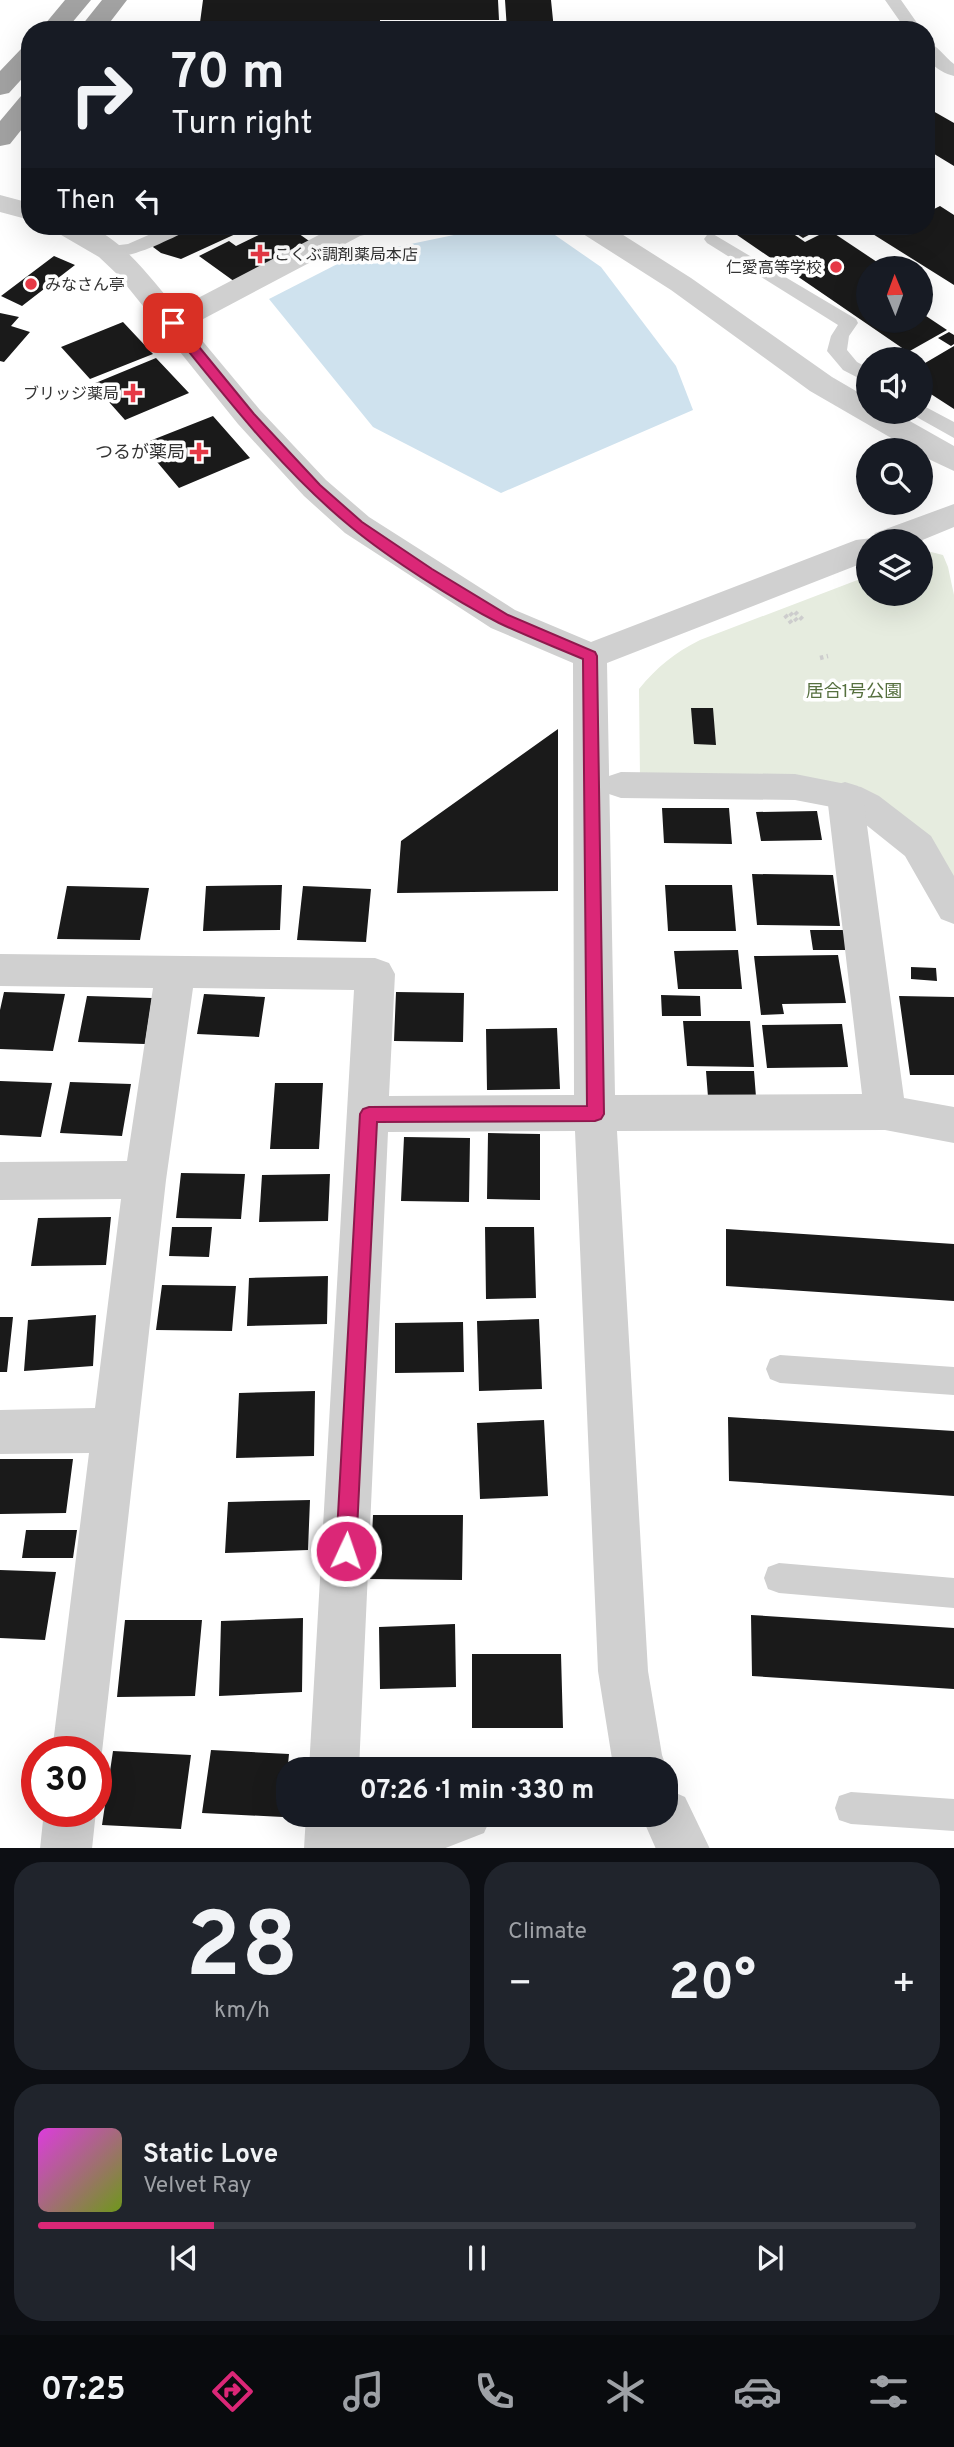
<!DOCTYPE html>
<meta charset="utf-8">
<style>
:root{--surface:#171b24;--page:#20242c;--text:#f1f3f6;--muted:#9ea1a6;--line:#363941;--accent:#db2777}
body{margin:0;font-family:Overpass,"Noto Sans JP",sans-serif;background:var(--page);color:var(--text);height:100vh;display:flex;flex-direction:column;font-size:26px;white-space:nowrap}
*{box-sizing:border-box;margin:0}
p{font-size:23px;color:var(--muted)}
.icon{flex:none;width:38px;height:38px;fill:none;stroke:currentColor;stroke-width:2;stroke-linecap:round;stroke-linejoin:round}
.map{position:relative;height:1848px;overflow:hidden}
.panel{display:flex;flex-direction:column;gap:14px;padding:14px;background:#0d0f14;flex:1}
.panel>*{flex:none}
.banner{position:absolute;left:21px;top:21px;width:914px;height:214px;border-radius:28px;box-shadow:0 7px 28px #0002;background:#171b24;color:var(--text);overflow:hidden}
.needle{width:46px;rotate:359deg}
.controls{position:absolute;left:856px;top:256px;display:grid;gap:14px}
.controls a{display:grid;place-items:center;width:77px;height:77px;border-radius:50%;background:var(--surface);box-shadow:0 7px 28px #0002;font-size:35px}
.speed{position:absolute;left:21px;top:1736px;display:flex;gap:14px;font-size:35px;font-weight:700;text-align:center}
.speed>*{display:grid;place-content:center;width:91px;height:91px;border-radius:50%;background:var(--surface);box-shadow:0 7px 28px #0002;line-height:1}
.speed .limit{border:10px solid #d22;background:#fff;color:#111}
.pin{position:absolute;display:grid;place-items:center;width:60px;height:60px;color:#fff;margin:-30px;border-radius:14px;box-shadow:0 4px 10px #0006}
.me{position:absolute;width:77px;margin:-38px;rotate:3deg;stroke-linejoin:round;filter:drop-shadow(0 0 5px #0008)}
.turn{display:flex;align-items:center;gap:24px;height:147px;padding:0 35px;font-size:32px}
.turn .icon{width:91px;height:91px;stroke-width:2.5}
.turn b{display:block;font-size:49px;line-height:60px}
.then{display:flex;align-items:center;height:66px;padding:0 35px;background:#0003;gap:14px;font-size:26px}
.big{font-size:52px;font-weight:700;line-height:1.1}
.panel .card{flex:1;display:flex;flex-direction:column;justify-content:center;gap:10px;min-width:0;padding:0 24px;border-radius:28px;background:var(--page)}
.panel .dial{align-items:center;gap:0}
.dial b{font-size:91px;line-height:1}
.song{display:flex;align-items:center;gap:21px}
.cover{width:84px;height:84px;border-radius:10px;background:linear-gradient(135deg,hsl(300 70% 55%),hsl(80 70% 35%))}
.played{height:7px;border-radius:4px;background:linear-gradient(90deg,var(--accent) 20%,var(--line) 20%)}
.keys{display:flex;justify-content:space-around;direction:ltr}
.heat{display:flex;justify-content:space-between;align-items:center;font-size:38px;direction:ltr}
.panel .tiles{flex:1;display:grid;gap:14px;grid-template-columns:1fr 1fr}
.card:last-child{grid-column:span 2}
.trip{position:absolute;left:276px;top:1757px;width:402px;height:70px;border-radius:28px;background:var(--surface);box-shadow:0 7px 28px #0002;font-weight:700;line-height:70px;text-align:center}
.tabs{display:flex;height:112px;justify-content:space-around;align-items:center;background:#090b0e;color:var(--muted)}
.tabs .icon{width:49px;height:49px}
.tabs .active{color:var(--accent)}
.tabs b{font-size:32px;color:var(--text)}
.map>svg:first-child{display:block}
</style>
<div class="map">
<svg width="954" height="1849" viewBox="0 0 954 1849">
<rect width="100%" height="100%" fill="#fff"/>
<!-- green -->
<path fill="#e6ecdf" d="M931,552l12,3 5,12 6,28v303l-85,-97 -229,-23 -1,-89c18,-22 35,-36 61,-49l168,-64v17h52l1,-38z"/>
<!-- water -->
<path fill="#cfe2ee" d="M497,226h45l59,41 75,99 17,44 -192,83 -128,-66 -104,-128 84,-43z"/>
<!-- building -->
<path fill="#1a1a1a" d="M203,0h295l1,20h-119v4h57v6h-238z
M505,0h46l3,30h-47z
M485,22h13v8h-27v-3h14z
M926,107l28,16v43l-28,-17z
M940,206l14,9v70l-94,-59h66v-13z
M219,226h34l-72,33 -20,-6 -8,-6 4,-6 28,-11h24z
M277,226h11l31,22 -77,39 -43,-31 30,-15 7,5z
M724,226h58l23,16 24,-12 57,38h-18v52h52v-8l27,18 -39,22z
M806,226h20l-23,12 -9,-6z
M54,256l21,9 -53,41 -21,-10z
M0,313l19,4 -8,9 19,6 -26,30 -4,-1z
M123,322l30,32 -63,25 -29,-32z
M949,332l5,3v9l-3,2 -13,-8z
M954,346v63l-34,-22v-21z
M156,358l33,35 -64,27 -32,-36z
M213,416l37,42 -71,30 -37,-44z
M691,708h22l3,37 -22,-1z
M558,729v162l-161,2 4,-52z
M662,808h67l3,36 -68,-1z
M817,811l5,29 -61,1 -5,-29z
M752,874l81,1 7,51 -83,-1z
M282,885l-2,45 -77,1 3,-45z
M665,885h67l4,46h-68z
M67,886l82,2 -9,52 -83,-1z
M303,886l68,3 -5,53 -69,-2z
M810,930h38l4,20h-39z
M738,950l4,39h-64l-4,-38z
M838,955l8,48 -64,1 2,10 -23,1 -7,-59z
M911,967l25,1 1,13 -26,-2z
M4,992l61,2 -12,57 -53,-2v-39z
M396,992l68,1 -1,49 -69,-1z
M204,994l61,3 -6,40 -62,-3z
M661,995l39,1 1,20h-39z
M87,996l65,2 -7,46 -67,-2z
M899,996l55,1v78h-44z
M683,1021h67l4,46 -67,-1z
M842,1024l6,43 -81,1 -5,-43z
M557,1028l3,61 -73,1 -1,-61z
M706,1071h48l2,26h-48z
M0,1081l52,2 -11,54 -41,-2z
M70,1082l61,2 -9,52 -62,-3z
M275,1083h48l-4,66h-49z
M488,1133l52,1v66l-53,-1z
M404,1137l66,1 -1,64 -68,-1z
M181,1173l64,1 -4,45 -65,-1z
M330,1174l-2,47 -69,1 3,-47z
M111,1217l-5,48 -75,1 7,-48z
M172,1227h40l-3,30 -40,-1z
M485,1227h49l2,71 -50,1z
M726,1229l228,15v57l-228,-15z
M328,1276l-1,48 -80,2 2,-48z
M162,1285l74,1 -4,45 -76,-1z
M96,1315l-3,51 -69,5 4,-51z
M0,1317h13l-6,55h-7z
M539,1319l3,70 -63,2 -2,-70z
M463,1322l1,50 -69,1v-50z
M315,1391l-1,65 -78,2 3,-65z
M728,1417l226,14v65l-225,-15z
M544,1420l4,76 -68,3 -3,-76z
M0,1459h73l-7,54 -66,1z
M310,1500l-2,50 -83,3 3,-51z
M373,1515h90l-1,65 -92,-1z
M26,1530h51l-4,28h-51z
M0,1570l56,2 -11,68 -45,-2z
M751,1615l203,13v61l-202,-13z
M303,1618l-1,74 -83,4 2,-75z
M125,1620h77l-7,76 -78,1z
M455,1624l1,63 -76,2 -1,-62z
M472,1654h89l2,74h-91z
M211,1750l78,4 -6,63 -81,-4z
M113,1751l78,4 -10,74 -79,-4z"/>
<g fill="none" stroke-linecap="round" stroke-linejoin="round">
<!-- path -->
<path stroke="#cdcdcd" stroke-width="4.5" stroke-dasharray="3.5 3.5" stroke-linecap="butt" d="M795,612l9,9
M790,613l9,10
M785,615l8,10
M820,658l8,-2"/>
<!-- service -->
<path fill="#d0d0d0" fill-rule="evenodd" d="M885,0h16l21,30h-16z
M926,41c10,3 19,16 28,23v12c-19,-5 -29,-16 -28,-35z
M169,226h23l-3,4c-18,8 -73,39 -89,21l3,-4 25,-3z
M713,234l143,85 2,4 -9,13 -2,14 10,12 11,6v15l-25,-13 -16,-19 4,-15 7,-11 -131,-82 -3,-4 3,-4z
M920,404l34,18v16l-41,-23 -2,-4h9z
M780,1355l174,12v28l-174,-12 -10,-4 -4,-10 4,-10z
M779,1563l175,15v30l-175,-15 -11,-4 -4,-11 4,-11z
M851,1792l103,7v32l-103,-7 -12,-4 -4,-12 4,-12z"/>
<!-- pedestrian -->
<path fill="#d0d0d0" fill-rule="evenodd" d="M621,772l174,2 66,13 18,9 52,40 23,40v48l-13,-5 -36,-63 -50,-40 -13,-7 -47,-9 -174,-2 -12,-4 -5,-9 5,-9z"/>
<!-- minor -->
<path fill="#d0d0d0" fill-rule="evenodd" d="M0,195l30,8v17l-30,-8z
M52,226c10,0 23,-2 33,0 34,7 70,58 92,83l159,-83h44l-4,6 -16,4 -170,90 70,84 66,70 43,37 146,93 76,32 265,-102 16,-2 3,-5 79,-29v23l-34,14h-52v20l-261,102 8,432 247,-1 -35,-298 5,-10 13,-4 13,4 5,10 41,302 50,9v36l-69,-13 -268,1 31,540 14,84 5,14v2l-51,-2 -4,-10 -14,-88 -23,-540 -187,1 -29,637h-50l45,-779 -161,-2 -27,192 -64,572 -6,15v-15h-44l37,-299 -89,1v-44l95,-2 26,-209 -121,1v-38l127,-1 26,-173 -153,-2v-32l375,4 14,5 6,11 -6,122 185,-1 -1,-432 -82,-35 -146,-95 -41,-37 -66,-72 -120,-149 -19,-18 -43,-25z
M576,226h33l82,52 141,99 36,21v13h24l62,35v25l-34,-16v-5h-8l-102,-59 -139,-101 -91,-58z
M667,1789l18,8 25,52h-54l-15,-34h26z
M44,1811h52l-4,38h-52z
M306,1815h52l-1,10 30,-10h105l-8,18 -41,16h-139z"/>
<!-- trunk -->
<path fill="#a2a2a2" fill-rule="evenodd" d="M65,0h26l-25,30h-26z
M102,0h25l-23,30h-26z
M30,46v24l-21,23 -9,2v-24l21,-22z
M30,94v25l-20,25 -10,2v-25l21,-25z"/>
</g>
<!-- route -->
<path fill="#db2777" stroke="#8e194d" stroke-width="2" d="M173,319l4,1 77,94 66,71 42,37 70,47 76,46 87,37 2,4 7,458 -3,5 -6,2 -218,1 -21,429 -3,7 -7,3 -7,-3 -3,-7 24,-437 3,-5 6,-2 218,-1 -4,-447c-28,-12 -57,-23 -84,-36 -45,-23 -109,-64 -148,-96 -70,-57 -126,-131 -183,-201l-1,-3z"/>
<!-- markers -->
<g fill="#e63946" stroke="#fff" stroke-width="2.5">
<path d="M256.5 243.5h7v7h7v7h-7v7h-7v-7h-7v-7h7z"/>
<circle cx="836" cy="267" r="7"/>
<circle cx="31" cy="284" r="7"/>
<path d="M129.5 382.5h7v7h7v7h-7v7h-7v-7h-7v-7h7z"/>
<path d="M195.5 441.5h7v7h7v7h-7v7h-7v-7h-7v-7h7z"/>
</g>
<g text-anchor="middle" stroke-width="7" stroke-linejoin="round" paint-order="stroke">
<!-- far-poi labels -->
<g font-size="16" fill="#333" stroke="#fff" text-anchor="start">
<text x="274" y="260">こくぶ調剤薬局本店</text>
<text x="822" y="273" text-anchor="end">仁愛高等学校</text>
<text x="45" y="290">みなさん亭</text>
<text x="119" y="399" text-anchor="end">ブリッジ薬局</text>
</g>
<!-- poi labels -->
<g font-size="18" fill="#333" stroke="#fff" text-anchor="end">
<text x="185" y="458">つるが薬局</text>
</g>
<!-- park labels -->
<g font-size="18" fill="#56703f" stroke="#fff">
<text x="854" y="697">居合1号公園</text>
</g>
</g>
</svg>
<div class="controls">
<a><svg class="needle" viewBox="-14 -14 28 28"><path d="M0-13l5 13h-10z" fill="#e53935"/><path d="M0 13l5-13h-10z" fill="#9ea1a6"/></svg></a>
<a><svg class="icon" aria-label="sound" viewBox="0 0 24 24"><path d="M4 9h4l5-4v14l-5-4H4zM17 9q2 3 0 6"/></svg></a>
<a><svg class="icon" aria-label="search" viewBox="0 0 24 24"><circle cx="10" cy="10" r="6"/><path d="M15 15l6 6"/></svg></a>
<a><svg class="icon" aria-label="layers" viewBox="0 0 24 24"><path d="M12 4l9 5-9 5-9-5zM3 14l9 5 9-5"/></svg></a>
</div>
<div class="speed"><div class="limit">30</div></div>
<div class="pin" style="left:173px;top:323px;background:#d93025"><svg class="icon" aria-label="arrive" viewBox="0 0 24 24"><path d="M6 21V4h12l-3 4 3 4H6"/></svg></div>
<svg class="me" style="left:346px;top:1551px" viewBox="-20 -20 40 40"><circle r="17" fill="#db2777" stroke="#fff" stroke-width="3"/><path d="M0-11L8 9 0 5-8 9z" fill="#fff"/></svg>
<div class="trip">07:26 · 1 min · 330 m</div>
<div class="banner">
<div class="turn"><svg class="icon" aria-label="right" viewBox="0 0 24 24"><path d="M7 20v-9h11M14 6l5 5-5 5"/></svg><div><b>70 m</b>Turn right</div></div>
<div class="then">Then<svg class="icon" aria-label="left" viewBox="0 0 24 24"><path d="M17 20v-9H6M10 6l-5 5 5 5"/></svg></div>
</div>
</div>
<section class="panel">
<div class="tiles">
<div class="card dial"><b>28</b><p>km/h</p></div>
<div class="card"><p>Climate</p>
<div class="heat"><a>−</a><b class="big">20°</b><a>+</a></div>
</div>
<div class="card">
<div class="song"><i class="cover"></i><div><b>Static Love</b><p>Velvet Ray</p></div></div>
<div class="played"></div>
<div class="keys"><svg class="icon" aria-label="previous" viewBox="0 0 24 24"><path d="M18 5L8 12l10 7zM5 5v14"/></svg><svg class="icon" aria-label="pause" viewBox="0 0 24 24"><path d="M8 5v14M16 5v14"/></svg><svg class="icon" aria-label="next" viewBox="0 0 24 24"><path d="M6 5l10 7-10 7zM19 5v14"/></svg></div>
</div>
</div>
</section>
<nav class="tabs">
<b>07:25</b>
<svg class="icon active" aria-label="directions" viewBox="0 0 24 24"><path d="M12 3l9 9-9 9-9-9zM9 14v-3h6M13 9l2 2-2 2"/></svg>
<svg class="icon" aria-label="music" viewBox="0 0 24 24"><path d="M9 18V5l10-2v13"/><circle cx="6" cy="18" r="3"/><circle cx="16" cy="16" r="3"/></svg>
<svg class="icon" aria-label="phone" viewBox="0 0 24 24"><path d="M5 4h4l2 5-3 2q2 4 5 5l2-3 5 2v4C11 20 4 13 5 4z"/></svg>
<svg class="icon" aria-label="climate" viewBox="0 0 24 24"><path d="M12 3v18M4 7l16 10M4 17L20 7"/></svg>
<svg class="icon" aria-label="car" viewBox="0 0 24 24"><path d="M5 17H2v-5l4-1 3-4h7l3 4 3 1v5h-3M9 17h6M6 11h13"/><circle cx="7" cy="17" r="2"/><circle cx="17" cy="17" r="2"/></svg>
<svg class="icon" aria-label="filters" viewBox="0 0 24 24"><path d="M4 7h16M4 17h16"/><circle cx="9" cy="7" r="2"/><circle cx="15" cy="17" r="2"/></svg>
</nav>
